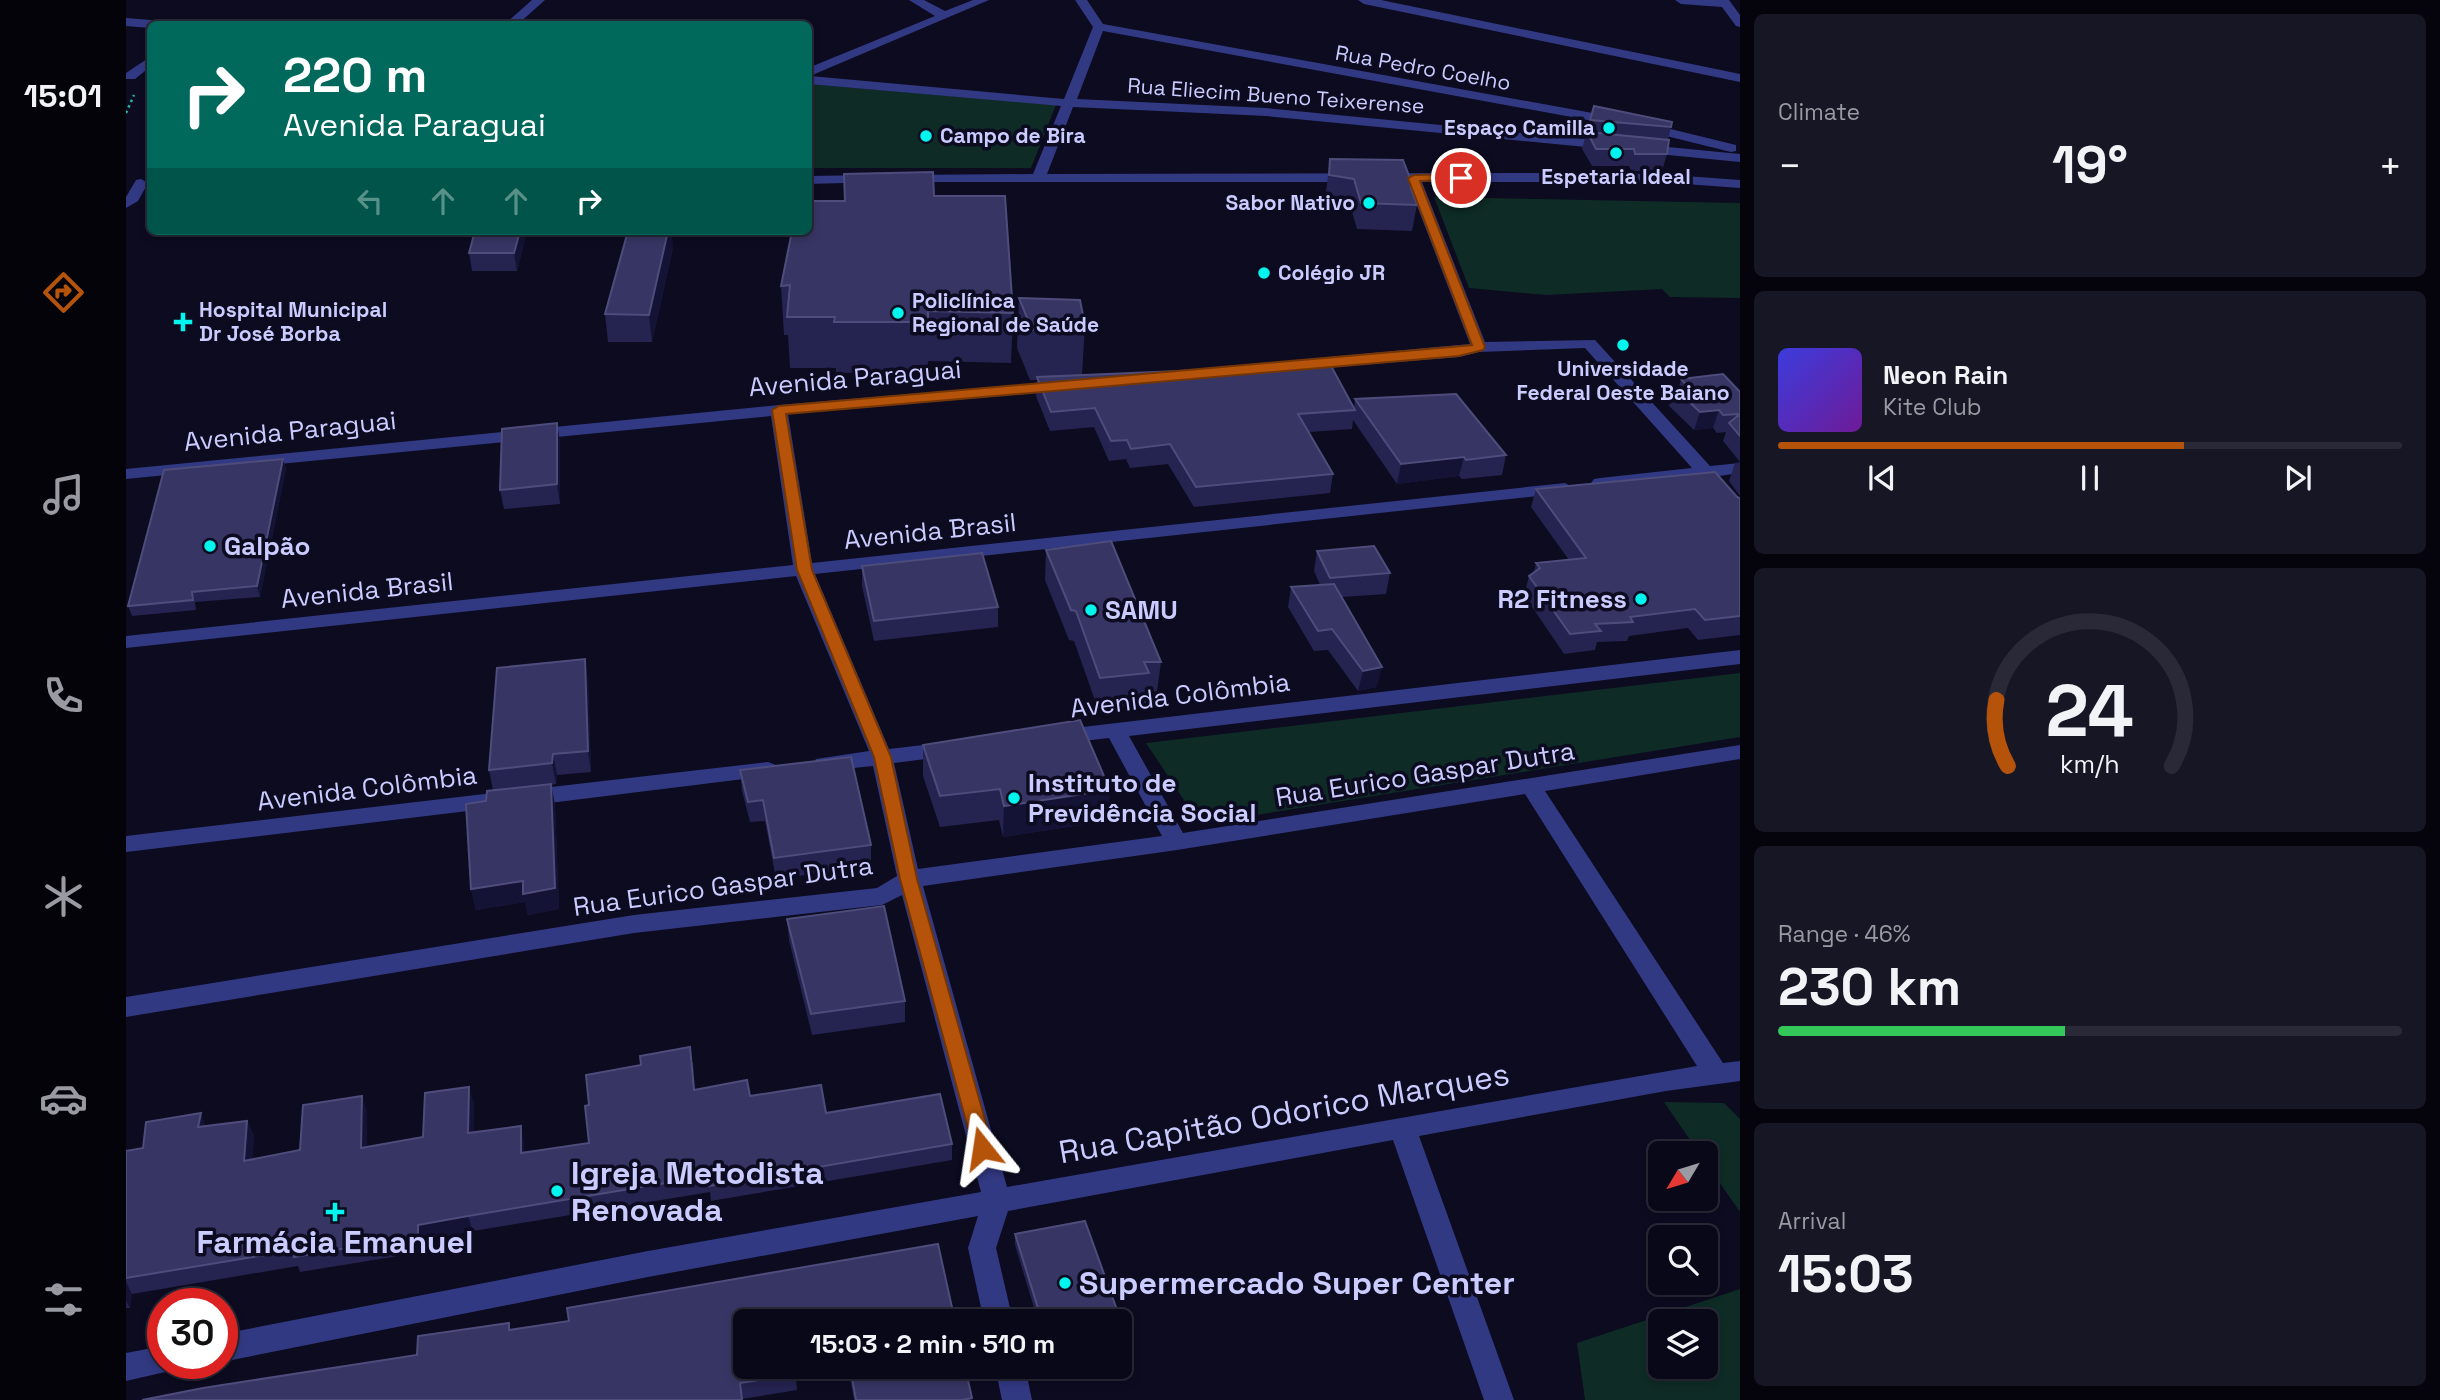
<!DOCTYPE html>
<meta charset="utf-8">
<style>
:root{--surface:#090818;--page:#171625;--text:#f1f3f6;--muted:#999aa2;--line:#292937;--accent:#b45309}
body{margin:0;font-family:"Space Grotesk",sans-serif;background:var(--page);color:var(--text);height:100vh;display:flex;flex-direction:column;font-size:26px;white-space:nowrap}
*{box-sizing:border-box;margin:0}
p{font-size:23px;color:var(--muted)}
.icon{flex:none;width:38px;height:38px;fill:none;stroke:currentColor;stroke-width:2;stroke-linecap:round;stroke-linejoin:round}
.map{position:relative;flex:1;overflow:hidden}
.side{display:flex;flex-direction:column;gap:14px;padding:14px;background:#05040d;width:700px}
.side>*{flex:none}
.top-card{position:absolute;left:21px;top:21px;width:665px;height:214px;border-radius:10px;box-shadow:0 4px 10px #0003,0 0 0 2px var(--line);background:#00695c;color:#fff;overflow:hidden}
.needle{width:46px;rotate:232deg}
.fabs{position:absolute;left:1522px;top:1141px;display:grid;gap:14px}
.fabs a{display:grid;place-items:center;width:70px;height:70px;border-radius:10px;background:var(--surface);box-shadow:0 4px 10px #0003,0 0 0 2px var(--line);font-size:35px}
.speed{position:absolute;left:21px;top:1288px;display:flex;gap:14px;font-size:35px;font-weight:700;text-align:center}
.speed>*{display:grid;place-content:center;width:91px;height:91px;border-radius:50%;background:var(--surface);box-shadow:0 4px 10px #0003,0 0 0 2px var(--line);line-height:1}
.speed .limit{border:10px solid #d22;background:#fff;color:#111}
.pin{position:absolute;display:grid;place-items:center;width:60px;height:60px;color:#fff;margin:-30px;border:4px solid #fff;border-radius:50%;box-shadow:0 2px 7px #0007}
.me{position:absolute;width:77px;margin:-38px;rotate:345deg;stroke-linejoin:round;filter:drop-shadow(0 0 5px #0008)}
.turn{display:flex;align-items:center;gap:24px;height:147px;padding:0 21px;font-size:32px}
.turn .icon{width:91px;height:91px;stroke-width:2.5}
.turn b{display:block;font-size:49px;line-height:60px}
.lanes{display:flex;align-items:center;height:66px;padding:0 21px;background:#0003;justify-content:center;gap:35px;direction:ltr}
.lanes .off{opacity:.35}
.big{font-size:52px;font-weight:700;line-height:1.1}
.side .tile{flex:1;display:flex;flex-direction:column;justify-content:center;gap:10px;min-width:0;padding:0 24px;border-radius:10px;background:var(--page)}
.side .dial{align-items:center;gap:0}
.dial svg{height:182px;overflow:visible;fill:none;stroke:var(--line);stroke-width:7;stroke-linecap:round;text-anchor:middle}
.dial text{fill:var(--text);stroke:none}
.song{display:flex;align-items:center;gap:21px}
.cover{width:84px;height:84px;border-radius:10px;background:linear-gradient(135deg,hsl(240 70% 55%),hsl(280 70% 35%))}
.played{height:7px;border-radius:4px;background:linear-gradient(90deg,var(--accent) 65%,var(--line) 65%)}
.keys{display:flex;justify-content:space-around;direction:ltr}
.heat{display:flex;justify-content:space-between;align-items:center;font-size:38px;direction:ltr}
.charge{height:10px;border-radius:5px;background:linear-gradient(90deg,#34c759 46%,var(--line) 0)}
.trip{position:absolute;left:607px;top:1309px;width:399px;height:70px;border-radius:10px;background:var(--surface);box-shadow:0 4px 10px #0003,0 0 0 2px var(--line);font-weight:700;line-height:70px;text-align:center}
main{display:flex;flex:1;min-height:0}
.dock{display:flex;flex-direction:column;width:126px;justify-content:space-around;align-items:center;background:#04030a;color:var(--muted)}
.dock .icon{width:49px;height:49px}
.dock .on{color:var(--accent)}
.dock b{font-size:32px;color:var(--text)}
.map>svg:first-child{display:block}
</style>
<main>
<nav class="dock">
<b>15:01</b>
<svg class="icon on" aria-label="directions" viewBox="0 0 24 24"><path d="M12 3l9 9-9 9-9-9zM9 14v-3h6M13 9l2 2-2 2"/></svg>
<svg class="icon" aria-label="music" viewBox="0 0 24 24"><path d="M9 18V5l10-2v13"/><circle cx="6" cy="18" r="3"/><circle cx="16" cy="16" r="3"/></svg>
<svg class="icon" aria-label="phone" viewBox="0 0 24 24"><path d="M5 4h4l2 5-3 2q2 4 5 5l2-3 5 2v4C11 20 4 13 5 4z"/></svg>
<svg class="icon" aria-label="climate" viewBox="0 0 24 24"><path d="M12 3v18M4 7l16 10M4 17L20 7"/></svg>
<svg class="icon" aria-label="car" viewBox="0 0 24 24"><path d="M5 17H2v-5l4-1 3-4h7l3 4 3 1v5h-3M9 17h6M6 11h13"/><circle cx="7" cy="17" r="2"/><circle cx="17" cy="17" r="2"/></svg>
<svg class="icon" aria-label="filters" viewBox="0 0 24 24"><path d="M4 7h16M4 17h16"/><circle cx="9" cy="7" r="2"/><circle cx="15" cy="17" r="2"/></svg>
</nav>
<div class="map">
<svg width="1614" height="1400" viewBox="0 0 1614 1400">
<rect width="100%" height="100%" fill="#0c0b20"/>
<!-- green -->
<path fill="#0e2b26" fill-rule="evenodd" d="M682,84l248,21 -25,63h-222z
M1308,197l306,6v95l-70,-1 -8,-8 -116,6 -77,-7z
M1614,673v64l-540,87 -54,-81z
M1538,1102l60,1 16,16v93l-34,-49v-10h-7z
M1614,1289v111h-155l-8,-57zM1580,1321v46h-45v-46z"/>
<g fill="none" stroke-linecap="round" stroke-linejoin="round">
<!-- path -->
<path stroke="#24b99e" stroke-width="2.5" stroke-dasharray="2.5 3.5" stroke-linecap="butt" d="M0,113l8,-18"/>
<!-- minor -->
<path fill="#323983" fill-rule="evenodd" d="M406,0h13l-27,24h-13z
M783,0h15l21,11 28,-11h16l-179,76 254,23 29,-72 -18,-27h12l16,24 539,98 94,23v6l-5,1 -89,-22 -539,-99 -26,68 189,9 474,46v8l-474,-46 -193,-9 -26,67 484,-1 127,1 82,6v8l-82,-6h-236l63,160 110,-2 115,126 30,-3v10l-21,3 21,23v17l-7,-2 -32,-36 -101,10 -6,-1 -3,-4 3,-4 6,-1 92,-10 -107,-120 -106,4 -20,5 -264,21 -2,-4 2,-4 6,-1 269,-25 -62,-162h-507v-6l5,-1 127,-1 28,-68 -253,-22v-16l127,-52z
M1232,0h23l359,74v8l-376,-78z
M1549,0h54l11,15v12l-4,-1 -14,-19 -41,-3z
M0,18l25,2 6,4h-7v4l-24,-2z
M24,57v10l-15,12h-9v-6z
M748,175l5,1v6l-71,2v-8z
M15,179l7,4 -10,18 -12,7v-11l10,-17z
M939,381l6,1 2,4 -2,4 -283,24 24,149 753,-80 9,5 -9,5 -750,81 74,175 60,-7 8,2 3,5 -3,5 -8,2 -55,7 24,106 244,-33 -53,-98 -52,6 -8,-2 -3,-5 3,-5 8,-2 683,-80v14l-611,72 54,97 557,-88v14l-195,32 178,272 17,-2v20l-74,10 -247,45 95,264h-30l-91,-260 -385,71 -12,37 17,73h-29l-16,-73 10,-32 -330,61 -426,85v-28l426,-83 333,-59 -79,-297 -20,10 -248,28 -508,84v-20l508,-82 243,-27 20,-12 -24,-110 -49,5 -8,-2 -3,-5 3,-5 53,-8 -73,-175 -670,72v-12l667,-71 -22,-149 -645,63v-10l653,-64zM1399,794l172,272 -690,121 -84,-301 254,-36z
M642,762l8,3 3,5 -3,5 -251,31 -8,-3 -3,-5 3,-5 8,-3z
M367,793l8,2 3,6 -3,6 -375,45v-16z
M37,1346v17h13l-2,7 -48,11v-28z
M869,1367h30l7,33h-30z"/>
</g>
<!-- wall -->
<path fill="#252350" d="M1464,120l81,7 -3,13 -1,14 -5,17h-31l-2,-5h-37l-10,-17z
M1204,159l84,30 -1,5 4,11 -5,26 -55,-2 -7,-24 -25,-5z
M808,196l79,117 -2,50 -83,-2v11l-92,1v-5h-46l-2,-33h-4l-3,-49 64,-85z
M349,231h49l1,8 -8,32h-45l-3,-18z
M547,248l-21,94h-44l-3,-28z
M893,298l66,27 -3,50 146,-2 126,35 1,-9 151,56 -4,20 -40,4 -3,-3 -62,8 -44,-64 -1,9 -43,3 24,42 -3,19 -136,14 -26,-43 -38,4 -4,-9 -17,2 -15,-34 -44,4 -14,-35 1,-16h-7l-13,-32z
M1555,379l59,13v70l-17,-21 3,-9 -9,1 -4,-5 -19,2 -25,-24 5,-18 5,-1z
M431,423l3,20v61l-56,5 -4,-19z
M157,459l3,10 -26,128 -65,5 1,8 -64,6 -4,-10z
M1614,462v34l-11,-15 6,-18z
M1410,489l204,9v137l-42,5 -10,-12 -59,8 -2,5 -30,1 -2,8 -31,4 -40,-59 5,-19 5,-4 2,-9 33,-3 -38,-53z
M920,550l115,112 -4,30 -10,1 -1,11 -48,5 -24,-68 -5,-1 -24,-60z
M1191,551l73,22 -4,21 -44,3 35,90 -19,4 -30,-41 -14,1 -26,-44 3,-20 29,-2 -6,-14z
M736,566l136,41v20l-124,14 -12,-55z
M462,680l3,92 -34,3 -1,9 -5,1 4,20 4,104 -31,6 -3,-13 -49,8 -5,-21 15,-88 7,-11 -4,-20z
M797,745l187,45 -3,31 -104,16 -4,-17 -59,7 -17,-51z
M614,770l131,75v21l-95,13 -11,-58 -15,1 -8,-31z
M661,919l118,82v21l-93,13 -23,-95z
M567,1062l2,27 55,7 76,17 126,31v16l-241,41 -1,-9 -237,39 -50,10v11l-123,20 -2,-6 -166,28 -2,14h-4v-157l17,-3 63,-22 41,-5 7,15 -2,24 48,-10 67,-39v36l56,-10 51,-34 -1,29 51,10v10l65,-9v-38z
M959,1221l41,114 -1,10 -5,1v-25h-82l-23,-76v-11z
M812,1244l17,77h-209l49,46 2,23 -55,9 -325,-44 94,-25 58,-9z
M722,1367h117l7,33h-118z"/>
<!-- shaded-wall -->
<path fill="#141235" d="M394,231h4l1,8 -8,32 -3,-18z
M542,231h4l1,17 -21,94 -3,-27z
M1593,410l-6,18 -19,2 6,-18z
M431,423l3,20v61l-3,-20z
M1338,457l-5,19 -62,8 4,-20z
M157,459l3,10 -26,128 -3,-11z
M459,659l3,21 3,92 -3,-21z
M1256,667l-5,20 -19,4 5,-20z
M427,754l4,21 -1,9 -4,-21z
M425,784l4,21 4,104 -31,6 -3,-13 -49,8 -5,-21z
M984,790l-3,31 -104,16 1,-31z
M343,1087l5,16 -1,46 -5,-16z
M236,1096l5,15v53l-6,-16z
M75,1113l6,16 -9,-2z
M121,1121l7,15 -3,41 -7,-16z
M395,1126l3,16 1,27 -4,-16z
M342,1216l5,15 -50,10v11l-5,-16v-11z
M0,1282l6,12 -2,14 -4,-8z
M1000,1335l-1,10 -5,1v-10z"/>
<!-- building -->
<path fill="#373563" stroke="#4e4c7b" stroke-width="2" d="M1468,106l78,16 -1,5 -81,-7z
M1461,132l82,8 -2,14h-32l-1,-5h-38z
M1204,159l73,1 11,29 -3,-1 6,17 -56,-2 -7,-24 -25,-4z
M807,172l1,24h71l8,117 -85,-2v11h-94l1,-5h-48l3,-32 -9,1 11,-55h16v-30h37l-1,-27z
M349,231h45l-6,22h-45z
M502,231h40l-19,84 -44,-1z
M893,298l61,2 5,25 -53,5z
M1204,364l25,46 -57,4 35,60 -137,13 -26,-43 -39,5 -4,-9 -16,1 -16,-33 -44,4 -14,-35 189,-8 2,4z
M1597,374l17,18v44l-11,-13 11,-9 -17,1 -4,-5 -19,2 -26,-24 14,-1 -7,-8z
M1330,394l50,61 -40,5 -2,-3 -63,7 -46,-65z
M431,423v61l-57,6 2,-61z
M157,459l-26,127 -65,6 1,8 -65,6 36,-136z
M1589,472l22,25 3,1v118l-35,4 -10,-11 -65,8 3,5 -38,2 6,7 -31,3 -41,-58 11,-8 -4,-5 50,-5 -50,-69z
M985,541l50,121h-17l5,11 -49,5 -24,-67 -5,-1 -25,-60z
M1248,546l16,27 -60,5 -13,-27z
M856,553l16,54 -124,14 -12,-55z
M1208,584l48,83 -19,4 -31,-42 -14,2 -27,-44z
M459,659l3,92 -35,3 -1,9 -63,7 8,-102z
M954,720l30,70 -106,16 -4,-17 -60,7 -17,-51z
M725,757l20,88 -97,13 -11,-58 -15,2 -8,-32z
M425,784l4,104 -32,6v-13l-52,8 -5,-85 20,-3 1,-10z
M758,906l21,95 -94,13 -24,-95z
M564,1047l4,43 53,-10 3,16 71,-11 5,28 114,-19 12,50 -243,42 -1,-10 -240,40 -50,9v11l-124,21 1,-7 -169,28v-127l17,-3 3,-26 55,-9 -3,14 49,-6 -3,40 56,-11 3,-45 59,-9 -1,52 62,-11 2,-44 44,-6 -1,46 53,-7v27l68,-10 -4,-37 4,-1 -3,-30 55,-10 -1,-9z
M959,1221l41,114 -6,1v-15h-78l-27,-87z
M812,1244l17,77h-114l-1,-8 -51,8h-43v46h49l1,7 -56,9 2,17h-600l61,-12 214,-33 1,-19 91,-13v7l60,-9 -2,-13z
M724,1367h115l7,31 -10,2h-106z"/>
<!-- route -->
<path fill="#b45309" stroke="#753606" stroke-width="2" d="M1335,174l4,1v5l-45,1 65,166 -2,3 -24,6 -673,58 26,156 79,187 26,122 76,269 -3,6 -8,2 -7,-2 -75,-275 -26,-122 -77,-187 -25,-160 7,-4 693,-61 -64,-167 6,-3z"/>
<!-- markers -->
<g fill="#00f5ef" stroke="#0c0b20" stroke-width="2.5">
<circle cx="1483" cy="128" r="7"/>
<circle cx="800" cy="136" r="7"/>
<circle cx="1490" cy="153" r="7"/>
<circle cx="1243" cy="203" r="7"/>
<circle cx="1138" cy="273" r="7"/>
<circle cx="772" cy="313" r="7"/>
<path d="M53.5 311.5h7v7h7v7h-7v7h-7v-7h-7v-7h7z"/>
<circle cx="1497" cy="345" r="7"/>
<circle cx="84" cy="546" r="7"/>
<circle cx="1515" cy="599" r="7"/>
<circle cx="965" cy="610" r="7"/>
<circle cx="888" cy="798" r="7"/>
<circle cx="431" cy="1191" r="7"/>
<path d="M205.5 1201.5h7v7h7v7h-7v7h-7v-7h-7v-7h7z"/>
<circle cx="939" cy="1283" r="7"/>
</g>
<g text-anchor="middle" stroke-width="7" stroke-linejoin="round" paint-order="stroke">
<!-- far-street labels -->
<g font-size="21" fill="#cacbff" stroke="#0c0b20">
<text transform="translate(1297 68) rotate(10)" y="7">Rua Pedro Coelho</text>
<text transform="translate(1150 96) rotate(4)" y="7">Rua Eliecim Bueno Teixerense</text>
</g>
<!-- far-poi labels -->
<g font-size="21" font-weight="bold" fill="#cacbff" stroke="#0c0b20" text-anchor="start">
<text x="1469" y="135" text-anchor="end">Espaço Camilla</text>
<text x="814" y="143">Campo de Bira</text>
<text x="1490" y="184" text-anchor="middle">Espetaria Ideal</text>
<text x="1229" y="210" text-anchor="end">Sabor Nativo</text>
<text x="1152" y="280">Colégio JR</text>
<text x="786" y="308">Policlínica<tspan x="786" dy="24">Regional de Saúde</tspan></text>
<text x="73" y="317">Hospital Municipal<tspan x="73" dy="24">Dr José Borba</tspan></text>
<text x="1497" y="376" text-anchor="middle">Universidade<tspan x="1497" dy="24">Federal Oeste Baiano</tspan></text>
</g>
<!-- street labels -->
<g font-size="26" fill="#cacbff" stroke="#0c0b20">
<text transform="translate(729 378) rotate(-5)" y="9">Avenida Paraguai</text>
<text transform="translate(164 431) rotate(-6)" y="9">Avenida Paraguai</text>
<text transform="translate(804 531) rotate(-6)" y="9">Avenida Brasil</text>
<text transform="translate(241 590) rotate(-6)" y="9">Avenida Brasil</text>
<text transform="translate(1054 695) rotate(-7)" y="9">Avenida Colômbia</text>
<text transform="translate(1299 774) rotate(-9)" y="9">Rua Eurico Gaspar Dutra</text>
<text transform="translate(241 788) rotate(-7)" y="9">Avenida Colômbia</text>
<text transform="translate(597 886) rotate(-8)" y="9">Rua Eurico Gaspar Dutra</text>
</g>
<!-- poi labels -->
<g font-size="26" font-weight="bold" fill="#cacbff" stroke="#0c0b20" text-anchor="start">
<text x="98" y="555">Galpão</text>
<text x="1501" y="608" text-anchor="end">R2 Fitness</text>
<text x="979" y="619">SAMU</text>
<text x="902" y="792">Instituto de<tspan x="902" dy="30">Previdência Social</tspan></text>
</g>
<!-- near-street labels -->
<g font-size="32" fill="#cacbff" stroke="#0c0b20">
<text transform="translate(1158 1113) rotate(-10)" y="11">Rua Capitão Odorico Marques</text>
</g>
<!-- near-poi labels -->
<g font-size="32" font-weight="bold" fill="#cacbff" stroke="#0c0b20" text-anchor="start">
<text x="445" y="1184">Igreja Metodista<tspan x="445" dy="37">Renovada</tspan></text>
<text x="209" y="1253" text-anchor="middle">Farmácia Emanuel</text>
<text x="953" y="1294">Supermercado Super Center</text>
</g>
</g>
</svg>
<div class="fabs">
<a><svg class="needle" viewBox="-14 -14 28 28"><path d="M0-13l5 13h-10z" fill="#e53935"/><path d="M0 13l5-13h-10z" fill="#999aa2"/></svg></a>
<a><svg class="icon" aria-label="search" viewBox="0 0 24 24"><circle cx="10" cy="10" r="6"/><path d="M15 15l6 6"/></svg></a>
<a><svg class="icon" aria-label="layers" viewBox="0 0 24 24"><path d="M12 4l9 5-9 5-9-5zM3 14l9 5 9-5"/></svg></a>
</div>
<div class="speed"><div class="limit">30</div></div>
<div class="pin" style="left:1335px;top:178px;background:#d93025"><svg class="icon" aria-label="arrive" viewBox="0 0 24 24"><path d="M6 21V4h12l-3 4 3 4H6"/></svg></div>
<svg class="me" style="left:856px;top:1148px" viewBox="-20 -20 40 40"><path d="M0-17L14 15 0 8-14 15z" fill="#b45309" stroke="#fff" stroke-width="4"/></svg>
<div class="trip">15:03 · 2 min · 510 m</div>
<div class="top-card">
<div class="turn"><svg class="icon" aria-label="right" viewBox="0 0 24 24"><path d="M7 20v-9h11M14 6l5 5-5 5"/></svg><div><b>220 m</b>Avenida Paraguai</div></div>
<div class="lanes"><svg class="icon off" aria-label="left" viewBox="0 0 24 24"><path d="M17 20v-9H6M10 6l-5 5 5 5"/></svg><svg class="icon off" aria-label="ahead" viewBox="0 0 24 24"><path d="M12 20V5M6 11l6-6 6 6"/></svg><svg class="icon off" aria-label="ahead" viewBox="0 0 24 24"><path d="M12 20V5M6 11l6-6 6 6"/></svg><svg class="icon" aria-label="right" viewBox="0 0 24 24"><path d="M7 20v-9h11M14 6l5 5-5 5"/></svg></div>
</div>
</div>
<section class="side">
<div class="tile"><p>Climate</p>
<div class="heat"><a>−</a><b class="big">19°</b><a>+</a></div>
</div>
<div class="tile">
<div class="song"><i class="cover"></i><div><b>Neon Rain</b><p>Kite Club</p></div></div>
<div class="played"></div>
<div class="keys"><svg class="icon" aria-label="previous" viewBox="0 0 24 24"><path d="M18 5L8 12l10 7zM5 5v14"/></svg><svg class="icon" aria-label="pause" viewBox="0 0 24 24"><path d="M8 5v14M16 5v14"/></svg><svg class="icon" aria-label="next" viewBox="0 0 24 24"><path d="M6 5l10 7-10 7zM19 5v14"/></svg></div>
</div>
<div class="tile dial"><svg viewBox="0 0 100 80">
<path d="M14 69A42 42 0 1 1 86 69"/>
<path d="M14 69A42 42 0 0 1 9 40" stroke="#b45309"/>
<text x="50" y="56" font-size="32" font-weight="700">24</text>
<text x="50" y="72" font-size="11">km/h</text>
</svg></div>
<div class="tile"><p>Range · 46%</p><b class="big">230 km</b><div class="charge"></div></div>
<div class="tile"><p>Arrival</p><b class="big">15:03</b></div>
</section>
</main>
